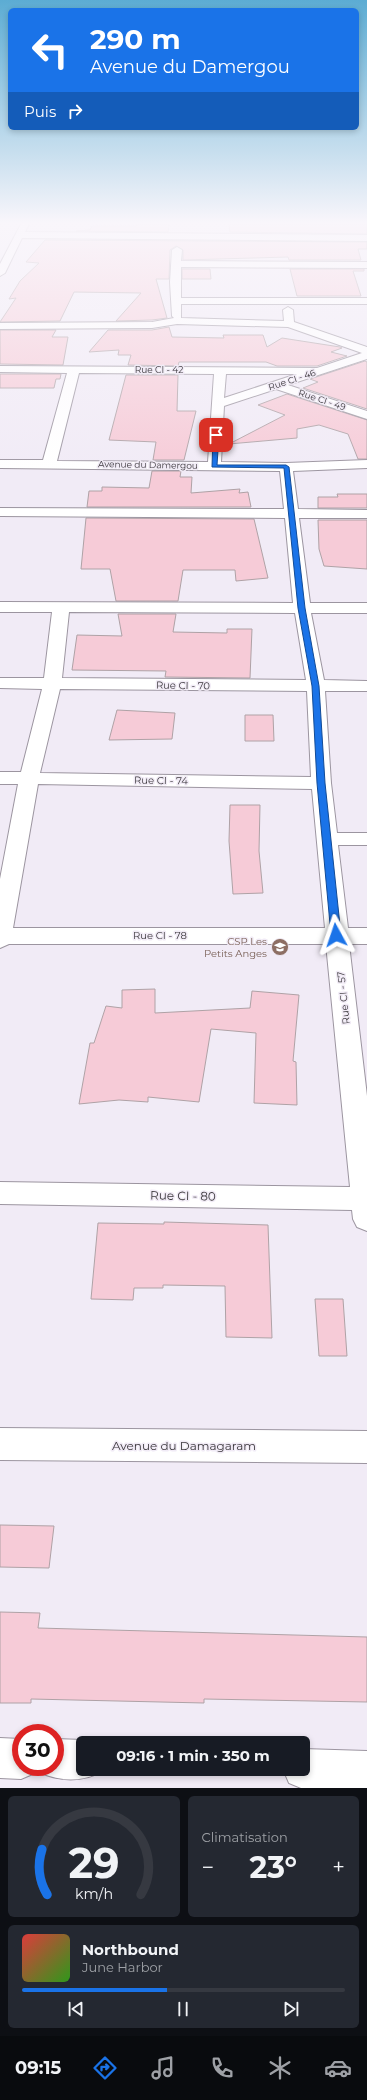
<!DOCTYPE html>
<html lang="fr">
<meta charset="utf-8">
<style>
:root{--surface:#171b24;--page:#242831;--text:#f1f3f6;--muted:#9ea1a6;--line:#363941;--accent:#1a73e8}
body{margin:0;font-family:Montserrat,sans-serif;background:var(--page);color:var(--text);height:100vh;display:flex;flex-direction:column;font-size:15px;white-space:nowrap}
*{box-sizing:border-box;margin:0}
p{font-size:13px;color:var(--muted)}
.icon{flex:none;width:22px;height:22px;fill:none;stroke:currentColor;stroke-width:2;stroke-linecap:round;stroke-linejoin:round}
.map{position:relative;height:1788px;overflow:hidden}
.side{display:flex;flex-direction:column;gap:8px;padding:8px;background:#0d0f14;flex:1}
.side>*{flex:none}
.hud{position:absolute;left:8px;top:8px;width:351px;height:122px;border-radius:6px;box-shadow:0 2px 6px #0003;background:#1a73e8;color:#fff;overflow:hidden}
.speed{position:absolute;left:12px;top:1724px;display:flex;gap:8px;font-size:20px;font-weight:700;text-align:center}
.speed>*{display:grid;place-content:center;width:52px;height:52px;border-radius:50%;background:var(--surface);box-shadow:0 2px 6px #0003;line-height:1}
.speed .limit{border:6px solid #d22;background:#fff;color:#111}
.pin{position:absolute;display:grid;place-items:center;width:34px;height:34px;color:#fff;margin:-17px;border-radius:8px;box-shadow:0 2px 6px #0006}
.me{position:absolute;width:44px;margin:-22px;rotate:355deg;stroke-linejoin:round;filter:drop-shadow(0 0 3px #0008)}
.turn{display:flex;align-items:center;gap:14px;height:84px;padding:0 16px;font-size:18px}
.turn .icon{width:52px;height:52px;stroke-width:2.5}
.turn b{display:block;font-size:28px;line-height:34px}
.then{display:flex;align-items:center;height:38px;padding:0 16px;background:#0003;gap:8px;font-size:15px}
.big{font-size:30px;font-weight:700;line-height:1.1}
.side .widget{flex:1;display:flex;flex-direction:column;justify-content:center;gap:6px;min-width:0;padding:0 14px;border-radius:6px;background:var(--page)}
.side .dial{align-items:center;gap:0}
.dial svg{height:104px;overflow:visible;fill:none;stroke:var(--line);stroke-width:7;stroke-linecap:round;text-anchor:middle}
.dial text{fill:var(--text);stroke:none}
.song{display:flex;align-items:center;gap:12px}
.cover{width:48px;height:48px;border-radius:6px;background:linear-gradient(135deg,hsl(0 70% 55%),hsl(110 70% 35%))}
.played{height:4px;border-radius:2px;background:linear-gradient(90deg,var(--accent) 45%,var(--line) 45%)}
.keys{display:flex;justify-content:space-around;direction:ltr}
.heat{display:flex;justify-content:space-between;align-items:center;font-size:22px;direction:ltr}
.side .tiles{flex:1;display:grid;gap:8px;grid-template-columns:1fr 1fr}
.widget:last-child{grid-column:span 2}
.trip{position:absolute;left:76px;top:1736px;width:234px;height:40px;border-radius:6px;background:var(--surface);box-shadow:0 2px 6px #0003;font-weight:700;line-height:40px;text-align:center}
.menu{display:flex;height:64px;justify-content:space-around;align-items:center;background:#090b0e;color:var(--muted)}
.menu .icon{width:28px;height:28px}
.menu .on{color:var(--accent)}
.menu b{font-size:18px;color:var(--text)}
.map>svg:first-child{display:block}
</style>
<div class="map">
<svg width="367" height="1788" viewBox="0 0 367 1788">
<rect width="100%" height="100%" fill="#f1ebf6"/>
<!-- building -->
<path fill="#f6cbd7" stroke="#afa2a6" d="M138,224h31l-1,8 -92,-1 14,-1 2,-4h44z
M229,224h138v10l-137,-2z
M45,240l322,2v7h-9l3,11h-72l-1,-3 -105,3v-10l-7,-4 -6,4 -1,29h-13l11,39 -15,2 -36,1 25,-28 -67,-1 -14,29 -60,1 16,-24 -7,1 11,-18 19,-18 -13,-1z
M182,269h28l1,10h-29z
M290,269h74v2h-11l8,25h-64z
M169,327l3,10 52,1 -1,-3h40l4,12 15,-9 58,9 2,1 -11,4 16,4 -30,10h-40l-11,-4h-87l-1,4 -50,-1 3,-10h-13l1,-5 -30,2 19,-22h44z
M0,330h56l-4,7h16l-5,28 -63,-1z
M365,361l2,1v47l-64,-21 15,-6 -8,-3z
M0,374h61l-1,5h-4l-2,9h-54z
M126,375h52l-1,36h19l-12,49h-31l3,-18 -47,-2z
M287,394l80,26v39h-9l-10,-25 -29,-9 -22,4v9l-68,6 56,-29 -27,-10z
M152,471h29l-1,6h12l-1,16 49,-4 -1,4 9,-1 3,15h-164l2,-16h13v-4l47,1z
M337,494h30v14h-49v-11h20z
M86,518l168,1 14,59 -32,3 -1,-11h-52l-5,31h-62l-6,-32h-29z
M318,520h49v49l-43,-3 -5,-17z
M118,614h58l-3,18 54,1v-4h25l-2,49 -85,-1 1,-6 -94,-1 5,-35 45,1z
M117,710l58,3 -3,26 -63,1z
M245,715h28l1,26h-29z
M230,805h30l-1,46 4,42 -30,1 -4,-53z
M155,989v24l95,-5 2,-17 47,4 -6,66 3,1 1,43 -43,-2 2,-70 -45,-4 -12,73 -51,-5v5l-29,-2 -40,4 11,-61h4l12,-37 16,2v-18z
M164,1222l104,3 4,113 -46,-1 -1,-51 -62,-1v3h-29l-1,12 -42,-1 7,-76 66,1z
M315,1299h28l4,57h-28z
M0,1525l54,1 -5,42 -49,-1z
M0,1612l40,1 -2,15 329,9v65l-163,-3v4l-173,-4v4h-31z"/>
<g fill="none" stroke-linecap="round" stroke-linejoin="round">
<!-- minor casing -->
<g stroke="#9c95a0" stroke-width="2">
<path id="minor" d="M21,224h8l-4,8 342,3v6l-345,-3 -17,35 -5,3v-12z
M177,247l5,3 -1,11 186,1v6l-186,-1v31h186v6h-186v14l103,3 -1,-11 5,-3 5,3 1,12 73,25v12l-79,26 79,26v8l-91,-30 -52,17 -3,56 65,1 81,-3v8l-74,3 5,38 69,1v8h-68l11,85h57v10h-56l13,67 43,1v10h-42l6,92 6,50h30v12h-29l10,83h19v16h-18l18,152v135l-10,-4 -4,-8 -1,-9 -352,-6v-22l350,5 -24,-243h-317l-9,4v-69l18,-95h-18v-12h21l21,-83 -42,-1v-10h44l8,-66h-52v-10l293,1 -8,-85 -285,-2v-8l284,1 -4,-38 -280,-3v-8h43l24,-87 -67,-1v-6l317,2 45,-15 -74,-26 -111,-3 -25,4 -152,1v-6l152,-1 22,-4 -2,-2 -2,-34 2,-32zM79,373l135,1 -6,88 -151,-1zM226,374h71l-73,24zM69,612l226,1 11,67 -244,-2zM60,689l247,2 4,86 -271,-4zM38,784l274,5 13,139h-312z
M0,1428l367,3v32l-367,-3z
M0,1738l21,1v28h16l-2,6 -14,6 -21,-1z
M55,1739l28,1 6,3h-6v26h16l-2,5c-19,8 -37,7 -56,-1l-2,-6h16z
M303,1749l64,2v37h-66l-12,-5 -6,-14h20z"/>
</g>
<!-- minor -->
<use href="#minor" fill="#fff" fill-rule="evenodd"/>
</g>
<!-- sky -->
<linearGradient id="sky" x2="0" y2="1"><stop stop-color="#5cacd3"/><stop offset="0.47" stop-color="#f9f6fb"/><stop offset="1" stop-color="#f9f6fb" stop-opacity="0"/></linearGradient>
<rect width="367" height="474" fill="url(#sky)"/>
<!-- route -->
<path fill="#1a73e8" stroke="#114b97" d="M216,433l3,2 -2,30h69l3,2 16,141 14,78 6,97 16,152 -5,3 -5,-3 -14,-152 -5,-97 -14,-78 -14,-140 -72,-1 1,-32z"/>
<!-- icons -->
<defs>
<g id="school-disc" transform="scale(0.9)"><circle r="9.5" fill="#8d6e63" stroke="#f1ebf6"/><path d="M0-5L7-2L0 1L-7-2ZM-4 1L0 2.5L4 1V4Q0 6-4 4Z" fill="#fff"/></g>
</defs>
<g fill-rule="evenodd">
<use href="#school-disc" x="280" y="947"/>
</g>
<g text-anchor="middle" stroke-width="3" stroke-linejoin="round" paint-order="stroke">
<!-- far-street labels -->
<g font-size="9" fill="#3c393d" stroke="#f1ebf6">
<text x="159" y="373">Rue CI - 42</text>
<text transform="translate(292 380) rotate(-18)" y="3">Rue CI - 46</text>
<text transform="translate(322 400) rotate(18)" y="3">Rue CI - 49</text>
<text transform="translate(148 465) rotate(1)" y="3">Avenue du Damergou</text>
</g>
<!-- street labels -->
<g font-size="10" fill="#3c393d" stroke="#f1ebf6">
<text transform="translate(183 685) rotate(1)" y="4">Rue CI - 70</text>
<text transform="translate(161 780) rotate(1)" y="4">Rue CI - 74</text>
<text x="160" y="939">Rue CI - 78</text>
<text transform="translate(343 998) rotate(-96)" y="4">Rue CI - 57</text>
</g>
<!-- education labels -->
<g font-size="10" fill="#785e54" stroke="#f1ebf6" text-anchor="end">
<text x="267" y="945">CSP Les<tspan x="267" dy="12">Petits Anges</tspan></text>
</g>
<!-- near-street labels -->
<g font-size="12" fill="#3c393d" stroke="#f1ebf6">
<text transform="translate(183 1196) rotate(1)" y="4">Rue CI - 80</text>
<text x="184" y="1450">Avenue du Damagaram</text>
</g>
</g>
</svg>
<div class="speed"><div class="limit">30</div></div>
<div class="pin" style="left:216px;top:435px;background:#d93025"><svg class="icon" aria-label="arrive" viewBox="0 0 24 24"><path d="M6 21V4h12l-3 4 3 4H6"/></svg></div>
<svg class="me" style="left:336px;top:935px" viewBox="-20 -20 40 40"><path d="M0-17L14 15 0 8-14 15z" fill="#1a73e8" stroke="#fff" stroke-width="4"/></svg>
<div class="trip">09:16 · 1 min · 350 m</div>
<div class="hud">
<div class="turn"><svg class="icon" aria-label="left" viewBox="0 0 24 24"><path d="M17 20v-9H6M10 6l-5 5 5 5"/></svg><div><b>290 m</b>Avenue du Damergou</div></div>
<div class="then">Puis<svg class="icon" aria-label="right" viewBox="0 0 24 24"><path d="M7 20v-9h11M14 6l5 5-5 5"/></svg></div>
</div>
</div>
<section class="side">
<div class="tiles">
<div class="widget dial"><svg viewBox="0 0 100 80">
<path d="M14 69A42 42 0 1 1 86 69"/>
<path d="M14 69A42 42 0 0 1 10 34" stroke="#1a73e8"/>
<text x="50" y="56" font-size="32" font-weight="700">29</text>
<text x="50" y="72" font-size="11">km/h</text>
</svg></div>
<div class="widget"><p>Climatisation</p>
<div class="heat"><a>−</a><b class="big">23°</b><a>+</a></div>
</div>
<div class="widget">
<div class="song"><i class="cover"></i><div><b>Northbound</b><p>June Harbor</p></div></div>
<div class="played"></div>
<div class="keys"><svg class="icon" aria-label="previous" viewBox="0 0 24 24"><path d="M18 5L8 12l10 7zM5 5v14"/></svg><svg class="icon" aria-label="pause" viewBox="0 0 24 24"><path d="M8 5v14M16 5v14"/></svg><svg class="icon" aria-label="next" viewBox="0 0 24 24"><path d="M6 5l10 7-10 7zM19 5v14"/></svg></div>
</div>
</div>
</section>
<nav class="menu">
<b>09:15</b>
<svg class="icon on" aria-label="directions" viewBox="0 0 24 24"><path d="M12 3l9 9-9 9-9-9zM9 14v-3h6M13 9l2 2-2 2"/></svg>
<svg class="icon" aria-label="music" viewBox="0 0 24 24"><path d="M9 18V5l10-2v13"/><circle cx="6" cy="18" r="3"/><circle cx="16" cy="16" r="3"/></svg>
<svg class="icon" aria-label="phone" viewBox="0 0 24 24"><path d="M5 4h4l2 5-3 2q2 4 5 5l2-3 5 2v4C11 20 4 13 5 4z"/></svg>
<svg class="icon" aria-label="climate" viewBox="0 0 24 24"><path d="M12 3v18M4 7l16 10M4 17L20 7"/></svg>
<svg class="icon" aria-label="car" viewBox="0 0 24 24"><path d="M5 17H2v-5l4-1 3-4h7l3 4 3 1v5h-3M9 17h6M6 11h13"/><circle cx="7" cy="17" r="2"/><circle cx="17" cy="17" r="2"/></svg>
</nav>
